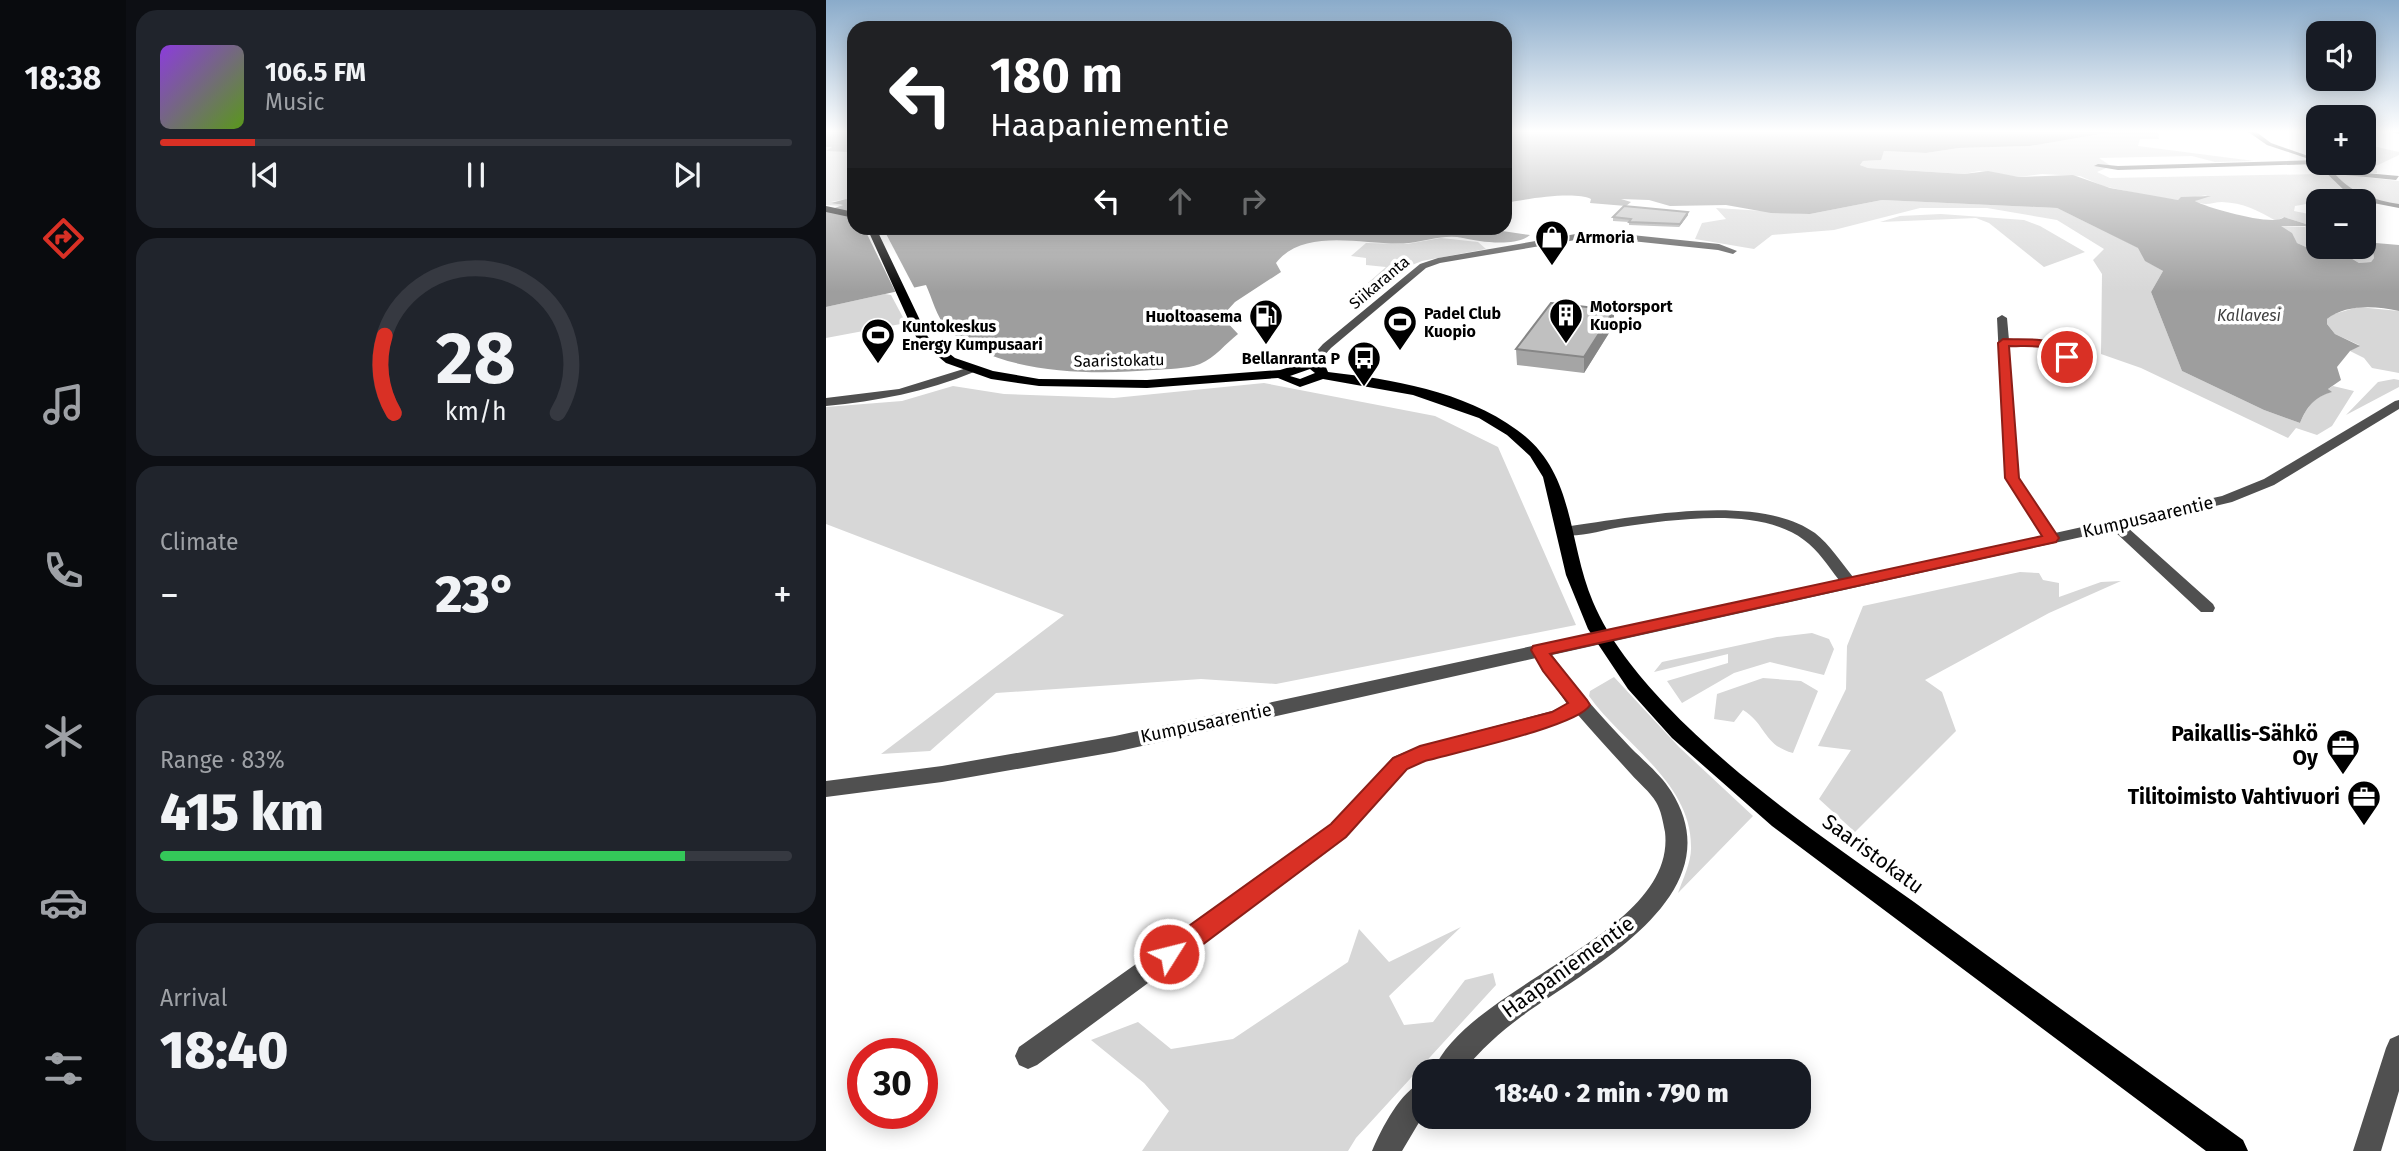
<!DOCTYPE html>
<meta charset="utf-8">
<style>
:root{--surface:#171b24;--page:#20242c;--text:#f1f3f6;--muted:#9ea1a6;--line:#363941;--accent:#d93025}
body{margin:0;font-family:"Fira Sans",sans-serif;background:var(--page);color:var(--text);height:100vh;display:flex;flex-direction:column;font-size:26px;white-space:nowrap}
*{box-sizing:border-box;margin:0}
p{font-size:23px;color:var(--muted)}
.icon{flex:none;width:38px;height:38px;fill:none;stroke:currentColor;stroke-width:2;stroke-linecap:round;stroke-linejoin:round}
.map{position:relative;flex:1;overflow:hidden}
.side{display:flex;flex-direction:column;gap:10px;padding:10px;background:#0d0f14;width:700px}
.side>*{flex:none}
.guide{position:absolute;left:21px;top:21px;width:665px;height:214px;border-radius:21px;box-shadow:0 4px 18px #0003;background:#202124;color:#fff;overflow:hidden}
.buttons{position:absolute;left:1480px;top:21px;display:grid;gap:14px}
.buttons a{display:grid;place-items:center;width:70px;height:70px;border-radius:14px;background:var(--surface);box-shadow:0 4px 18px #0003;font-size:35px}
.speed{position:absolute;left:21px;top:1038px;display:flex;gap:14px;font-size:35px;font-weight:700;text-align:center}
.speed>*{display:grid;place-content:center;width:91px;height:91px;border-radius:50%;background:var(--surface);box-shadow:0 4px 18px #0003;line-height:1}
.speed .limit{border:10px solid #d22;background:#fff;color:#111}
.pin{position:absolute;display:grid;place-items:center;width:60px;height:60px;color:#fff;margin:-30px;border:4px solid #fff;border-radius:50%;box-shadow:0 2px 7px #0007}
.me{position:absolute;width:77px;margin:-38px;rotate:54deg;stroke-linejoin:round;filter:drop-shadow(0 0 5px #0008)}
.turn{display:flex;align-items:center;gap:24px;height:147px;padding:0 28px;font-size:32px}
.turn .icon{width:91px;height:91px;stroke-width:2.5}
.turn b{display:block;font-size:49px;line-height:60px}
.lanes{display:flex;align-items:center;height:66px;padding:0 28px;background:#0003;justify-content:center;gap:35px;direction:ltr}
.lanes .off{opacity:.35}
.big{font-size:52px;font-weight:800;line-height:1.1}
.side .tile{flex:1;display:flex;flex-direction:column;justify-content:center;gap:10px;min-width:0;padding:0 24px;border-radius:21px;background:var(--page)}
.side .dial{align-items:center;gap:0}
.dial svg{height:182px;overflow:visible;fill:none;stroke:var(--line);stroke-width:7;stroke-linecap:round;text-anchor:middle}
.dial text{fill:var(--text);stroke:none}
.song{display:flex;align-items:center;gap:21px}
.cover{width:84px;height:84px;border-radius:10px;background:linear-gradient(135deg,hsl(270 70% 55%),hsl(90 70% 35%))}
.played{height:7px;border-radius:4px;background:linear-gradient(90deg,var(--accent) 15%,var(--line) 15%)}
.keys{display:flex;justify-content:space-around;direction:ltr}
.heat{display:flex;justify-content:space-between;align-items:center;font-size:38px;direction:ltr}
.charge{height:10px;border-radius:5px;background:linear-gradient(90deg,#34c759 83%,var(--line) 0)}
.trip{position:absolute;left:586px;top:1059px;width:399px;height:70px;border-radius:21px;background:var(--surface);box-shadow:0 4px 18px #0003;font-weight:800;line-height:70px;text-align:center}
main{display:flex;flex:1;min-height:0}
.tabs{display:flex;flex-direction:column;width:126px;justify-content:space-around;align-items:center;background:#090b0e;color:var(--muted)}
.tabs .icon{width:49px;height:49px}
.tabs .active{color:var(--accent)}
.tabs b{font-size:32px;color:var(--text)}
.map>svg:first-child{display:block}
</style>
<main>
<nav class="tabs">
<b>18:38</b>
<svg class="icon active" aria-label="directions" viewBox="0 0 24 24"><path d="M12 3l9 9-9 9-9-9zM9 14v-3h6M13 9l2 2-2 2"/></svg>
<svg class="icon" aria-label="music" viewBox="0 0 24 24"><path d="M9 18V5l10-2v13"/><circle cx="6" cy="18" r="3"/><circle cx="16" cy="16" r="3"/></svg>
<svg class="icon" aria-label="phone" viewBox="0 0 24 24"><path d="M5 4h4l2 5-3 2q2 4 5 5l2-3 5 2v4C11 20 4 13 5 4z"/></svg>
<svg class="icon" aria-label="climate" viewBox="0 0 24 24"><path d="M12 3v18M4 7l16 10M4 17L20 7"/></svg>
<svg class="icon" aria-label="car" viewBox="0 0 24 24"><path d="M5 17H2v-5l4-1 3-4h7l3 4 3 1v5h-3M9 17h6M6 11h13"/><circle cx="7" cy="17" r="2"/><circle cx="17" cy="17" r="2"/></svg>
<svg class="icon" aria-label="filters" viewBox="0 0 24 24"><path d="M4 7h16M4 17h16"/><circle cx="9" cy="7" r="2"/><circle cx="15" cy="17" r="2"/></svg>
</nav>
<section class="side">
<div class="tile">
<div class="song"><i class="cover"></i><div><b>106.5 FM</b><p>Music</p></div></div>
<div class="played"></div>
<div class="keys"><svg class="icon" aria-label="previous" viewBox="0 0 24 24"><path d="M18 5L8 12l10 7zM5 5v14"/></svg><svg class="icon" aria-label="pause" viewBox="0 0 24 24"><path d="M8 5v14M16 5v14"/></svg><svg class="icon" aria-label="next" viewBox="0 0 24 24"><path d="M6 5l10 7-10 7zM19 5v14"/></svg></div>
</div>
<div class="tile dial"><svg viewBox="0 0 100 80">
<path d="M14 69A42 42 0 1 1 86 69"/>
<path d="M14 69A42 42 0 0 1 10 35" stroke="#d93025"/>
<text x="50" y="56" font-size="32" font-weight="700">28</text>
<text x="50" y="72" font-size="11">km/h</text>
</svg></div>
<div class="tile"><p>Climate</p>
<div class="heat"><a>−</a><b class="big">23°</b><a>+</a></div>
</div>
<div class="tile"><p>Range · 83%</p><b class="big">415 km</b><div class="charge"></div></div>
<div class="tile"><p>Arrival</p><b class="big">18:40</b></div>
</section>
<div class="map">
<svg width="1573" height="1151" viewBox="0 0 1573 1151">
<rect width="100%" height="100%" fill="#fff"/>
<!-- green -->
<path fill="#d7d7d7" d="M1293,131h39l1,8h-19l-2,7 116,15 -39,1 -23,-6 -93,2 12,8 -14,6 13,6 209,-4 15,-10 -2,-1h32v-19l35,8v3l-23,11 1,7h-20l6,4 36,4v24l-77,-14 1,10 -28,5 -1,5 25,5v31l45,-1 9,6 1,6 -3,4 -12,1 -18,-11 -35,-5 -9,-4 -18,-17 26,1 1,-3 -22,-7 -8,4c-19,-11 -32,-18 -54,-19 -10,0 -16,5 -27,-1l12,-6 -29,5 -24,-3 -51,-11 -23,-10 -38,-2 -23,3 -40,-6 -15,3 -96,-6 -8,-3 3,-4 17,-1 4,-9 42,2 33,-5 71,-2z
M8,146l14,6 6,-3v52l-8,-2 -15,3 12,4 -17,-1v-58z
M1056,200l175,8 82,40 7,13 17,10 -12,21 31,79 82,39 36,13c7,-16 14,-26 31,-31l-3,-3 5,-3 21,5 -22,35 -15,9 -21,-7 -8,10 -147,-70 -40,-14 1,-80 -9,-14 11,-11 -47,-29 -70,-12h-67l-86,22 -62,5 -18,14 -59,-10 7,-16 24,-4 -10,-11 94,6z
M1115,214l83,6 16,6 45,26 -41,15 -55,-44 -13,-5 -96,4 20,-6z
M615,238l37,4 8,7 -64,12 -10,4 -25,20 -19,-2 18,-16 -20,-2v-7l-15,-2 15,-13 41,1z
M59,294l6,1 15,28 -80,15v-31z
M1532,307l41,4v62l-27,-5 -8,-10 -14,-7 9,-6 -24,-11 -8,-10v-5l7,-5z
M1568,379l5,1v7l-53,28 32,-33z
M438,383l171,33 63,31 78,178 -300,59 -75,-5 -205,14 -66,58 -49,3 183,-139 -238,-91v-117l76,-6 51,-15 51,8 110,4z
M1194,572l19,1 4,7 16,3v14l42,-15 20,-1 -72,32 -124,67 17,12 14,39 -101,101 -36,-33 32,-49 -33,-4 28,-57 1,-43 16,-40z
M986,633l17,6 5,10 -10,26 -54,-13 -36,11 -52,30 -15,-22 61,-18v-9l-74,18 8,-10 115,-25z
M788,677l65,70 74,69 -75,77c5,-14 14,-33 13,-47 0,-64 -69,-103 -102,-150l1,-5z
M937,678l38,3 17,10 -25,62c-30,-8 -26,-28 -50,-43l-9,12 -20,-3 3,-25z
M635,927l-72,69 15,29 29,-3 32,-42 28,-7 3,12 -140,153 -8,13h-206l27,-40 -25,-28 -53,-43 47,-18 33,27 62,-10 115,-77 11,-33 30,33z"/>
<!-- water -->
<path fill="#9e9e9e" d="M0,131h28v18l-6,3 -22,-1 6,-4h-6z
M679,131h614l-89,15 -71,2 -33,5 -42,-2 -3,9 -18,1 -3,4 8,3 96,6 24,-3 31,6 54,-2 37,13 68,12 3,-3 30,-1 -16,5c15,8 81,26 89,16l22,7 3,2h-28l11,7 5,10 9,4 35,5 18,11 12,-1 3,-4 -1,-6 -9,-6v-4l35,3v66c-23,-5 -53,-7 -72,8v5l8,10 25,12 -10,5 -13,16 4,13 -13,9 4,3c-17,5 -25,14 -32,31l-36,-13 -82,-39 -31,-79 12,-21 -18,-10 -7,-13 -81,-40 -175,-8 -72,14 -39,-1 -45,-8 -56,1 -21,-6 -28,-1 10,3 -5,4 -36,-3 1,-4c-17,-8 -64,0 -86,4z
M20,199l8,2v27h628l48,7c-14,12 -50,7 -67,3 -18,-4 -36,3 -54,5 -39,4 -104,-18 -133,20l5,9 -46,30 -11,12v5l14,15c-12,9 -23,24 -38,30 -14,5 -32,5 -47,6 -62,5 -159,5 -206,-42 -10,-10 -15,-30 -21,-43l-100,22v-96l17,-6 -12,-2z"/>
<!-- pier -->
<path fill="#fff" d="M38,228h19l32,61 -19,4z"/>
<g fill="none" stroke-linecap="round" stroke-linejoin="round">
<!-- minor -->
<path fill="#505050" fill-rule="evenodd" d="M1421,131h8l16,12 43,15 -5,1 -42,-14z
M1565,131h8v3l-7,-2z
M1493,160v3h5l8,7 67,6 -3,4 -61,-6c17,20 40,26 64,30v4l-31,-6 -21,-9 -30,-29 -199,6 -24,-4 4,-2 20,2z
M767,231l126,13 18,7 -4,3 -15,-4 -125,-13 -153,26 -14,5 -95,80 -17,19 -10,-2 19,-21 97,-80 18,-6z
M1176,315l5,3 2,22c22,0 51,-5 64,17l-26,17 -6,-3 8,-10 12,-5c-12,-13 -35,-9 -52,-10l10,132 36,55 167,-37 42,-17 131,-78 4,-1v9l-125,76 -42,17 -105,25 86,77 2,4 -2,4h-12l-88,-82 -561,125c24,34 50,62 79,93 13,13 30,27 40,43 66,104 -83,177 -149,225 -23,17 -41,34 -59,55h-30c36,-87 244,-136 232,-239 -2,-10 -4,-22 -9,-30 -6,-10 -17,-19 -25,-28 -18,-20 -36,-39 -53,-59l-21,9 -132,36 -18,9 -61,68 -309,228 -9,4 -9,-4 -4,-9 4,-9 313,-222 61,-68 27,-11 132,-35 15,-7 -31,-46 -421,94 -173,30 -116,15v-16l116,-15 173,-30 724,-156c-11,-14 -21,-30 -35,-40 -45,-34 -131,-20 -183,-13 -19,3 -45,12 -63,7l-2,-3 7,-4c68,-9 193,-36 252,6 15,12 26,29 38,44l189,-41 -37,-58 -8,-160z
M144,367l4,1v4c-48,20 -97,29 -148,34v-8l73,-9z
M1573,1035v56l-18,60h-28l33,-103 4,-9z
M598,1081v33l-22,37h-30c10,-23 28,-60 52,-70z"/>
<!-- major -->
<path fill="#000" fill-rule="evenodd" d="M0,206l28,6v6l-28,-6z
M41,228h9l52,109 27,21 38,13 46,8 108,1 133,-10 30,-9 15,4 3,7c63,7 136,19 189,58 59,42 50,111 76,172 16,38 44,72 72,102 73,77 163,137 249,198 109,80 219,159 329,238l5,11h-42l-434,-325 -100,-88 -44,-49 -40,-60 -22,-54 -23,-98 -13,-21 -23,-21 -28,-17 -66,-23 -90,-16 -23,8 -22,-9 -131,10 -108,-2 -48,-7 -45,-16 -29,-24zM484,369l5,4 -15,6 -10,-3z"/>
</g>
<!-- wall -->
<path fill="#a5a5a5" d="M862,212v3l-9,12 -50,-2v-3l-16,-1v-4z
M788,310v15l-30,48 -67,-8 -1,-16z"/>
<!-- shaded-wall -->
<path fill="#868686" d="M862,212v3l-9,12 1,-3z
M788,310v15l-30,48v-16z"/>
<!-- building -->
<path fill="#c0c0c0" stroke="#868686" stroke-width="2" d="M798,206l64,6 -8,12 -51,-2 2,-3 -18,-2z
M725,303l63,7 -30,47 -68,-8z"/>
<!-- sky -->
<linearGradient id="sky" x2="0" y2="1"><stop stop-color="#8aabca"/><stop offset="0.45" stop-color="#fff"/><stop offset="1" stop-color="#fff" stop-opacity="0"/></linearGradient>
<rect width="1573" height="292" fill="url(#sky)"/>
<!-- route -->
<path fill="#d93025" stroke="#8d1f18" stroke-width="2" d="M1177,339c23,1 57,-4 69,18l-9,3c-10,-18 -36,-13 -54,-14l10,132 40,60 -3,4 -506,112 37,46 3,5c-11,21 -137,48 -165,56l-18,8 -61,68 -168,126 -9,3 -8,-3 -4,-9 4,-8 170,-122 62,-66 27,-12 132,-34 16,-9 -25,-32 -12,-21 2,-4 509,-110 -37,-58 -7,-135z"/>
<!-- icons -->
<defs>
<g id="shop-pin" transform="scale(1.75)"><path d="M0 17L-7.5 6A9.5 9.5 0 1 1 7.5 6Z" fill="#000" stroke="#fff"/><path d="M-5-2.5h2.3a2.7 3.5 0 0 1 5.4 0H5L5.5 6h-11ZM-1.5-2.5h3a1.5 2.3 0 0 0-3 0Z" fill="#fff"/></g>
<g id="building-pin" transform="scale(1.75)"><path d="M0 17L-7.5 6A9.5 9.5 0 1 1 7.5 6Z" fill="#000" stroke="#fff"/><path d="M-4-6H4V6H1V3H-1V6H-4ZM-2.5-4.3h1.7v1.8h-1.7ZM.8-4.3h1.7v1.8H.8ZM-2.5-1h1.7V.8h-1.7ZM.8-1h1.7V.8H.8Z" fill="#fff"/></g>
<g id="fuel-pin" transform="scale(1.75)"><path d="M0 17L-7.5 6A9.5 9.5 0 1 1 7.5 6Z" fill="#000" stroke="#fff"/><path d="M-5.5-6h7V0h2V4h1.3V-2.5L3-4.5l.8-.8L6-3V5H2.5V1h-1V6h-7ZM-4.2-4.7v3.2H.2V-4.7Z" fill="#fff"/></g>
<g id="stadium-pin" transform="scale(1.75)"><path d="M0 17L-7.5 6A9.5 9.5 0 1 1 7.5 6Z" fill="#000" stroke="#fff"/><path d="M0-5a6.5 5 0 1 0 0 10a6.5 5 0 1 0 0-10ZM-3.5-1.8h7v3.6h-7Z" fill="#fff"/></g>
<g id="bus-pin" transform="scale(1.75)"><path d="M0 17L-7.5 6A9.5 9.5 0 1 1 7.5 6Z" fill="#000" stroke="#fff"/><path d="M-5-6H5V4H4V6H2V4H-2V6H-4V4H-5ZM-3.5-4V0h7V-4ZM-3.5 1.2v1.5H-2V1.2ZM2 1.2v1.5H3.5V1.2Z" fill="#fff"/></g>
<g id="office-pin" transform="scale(1.75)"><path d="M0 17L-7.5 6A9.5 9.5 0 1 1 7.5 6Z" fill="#000" stroke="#fff"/><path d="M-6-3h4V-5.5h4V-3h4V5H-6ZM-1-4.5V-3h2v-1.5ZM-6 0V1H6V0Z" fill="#fff"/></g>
</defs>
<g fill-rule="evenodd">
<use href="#shop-pin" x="726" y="237"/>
<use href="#building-pin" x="740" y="315"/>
<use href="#fuel-pin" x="440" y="316"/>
<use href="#stadium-pin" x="574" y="322"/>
<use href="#stadium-pin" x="52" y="335"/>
<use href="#bus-pin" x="538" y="358"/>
<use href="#office-pin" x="1517" y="746"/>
<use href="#office-pin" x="1538" y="797"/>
</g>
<g text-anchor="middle" stroke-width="7" stroke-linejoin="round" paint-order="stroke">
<!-- far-poi labels -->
<g font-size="16" font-weight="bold" fill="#000" stroke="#fff" text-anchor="start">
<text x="750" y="243">Armoria</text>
<text x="764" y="312">Motorsport<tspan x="764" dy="18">Kuopio</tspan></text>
<text x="598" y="319">Padel Club<tspan x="598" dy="18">Kuopio</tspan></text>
<text x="416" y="322" text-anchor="end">Huoltoasema</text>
<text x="76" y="332">Kuntokeskus<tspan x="76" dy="18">Energy Kumpusaari</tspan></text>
<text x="514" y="364" text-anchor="end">Bellanranta P</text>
</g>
<!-- far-street labels -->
<g font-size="16" fill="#000" stroke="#fff">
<text transform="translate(553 282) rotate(-40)" y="6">Siikaranta</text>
<text transform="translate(293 360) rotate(-1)" y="6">Saaristokatu</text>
</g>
<!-- far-water labels -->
<g font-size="16" font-style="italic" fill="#3f3f3f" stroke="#fff">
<text x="1423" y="321">Kallavesi</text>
</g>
<!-- street labels -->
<g font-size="18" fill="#000" stroke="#fff">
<text transform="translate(1322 517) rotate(-13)" y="6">Kumpusaarentie</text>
<text transform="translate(380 723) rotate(-12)" y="6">Kumpusaarentie</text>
</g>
<!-- near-poi labels -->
<g font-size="21" font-weight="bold" fill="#000" stroke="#fff" text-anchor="end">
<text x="1492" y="741">Paikallis-Sähkö<tspan x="1492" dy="24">Oy</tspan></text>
<text x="1514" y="804">Tilitoimisto Vahtivuori</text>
</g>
<!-- near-street labels -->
<g font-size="21" fill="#000" stroke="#fff">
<text transform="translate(1047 854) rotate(36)" y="7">Saaristokatu</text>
<text transform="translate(742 967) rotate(-36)" y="7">Haapaniementie</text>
</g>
</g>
</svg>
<div class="buttons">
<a><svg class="icon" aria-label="sound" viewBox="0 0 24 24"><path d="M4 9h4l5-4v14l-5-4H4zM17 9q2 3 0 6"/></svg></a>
<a>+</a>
<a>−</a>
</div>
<div class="speed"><div class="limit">30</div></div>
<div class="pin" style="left:1241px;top:357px;background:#d93025"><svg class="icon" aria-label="arrive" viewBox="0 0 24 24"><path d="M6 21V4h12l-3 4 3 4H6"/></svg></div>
<svg class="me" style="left:343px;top:954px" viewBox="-20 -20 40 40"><circle r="17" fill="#d93025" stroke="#fff" stroke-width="3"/><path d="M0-11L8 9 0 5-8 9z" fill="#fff"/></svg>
<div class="trip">18:40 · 2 min · 790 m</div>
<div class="guide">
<div class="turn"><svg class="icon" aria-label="left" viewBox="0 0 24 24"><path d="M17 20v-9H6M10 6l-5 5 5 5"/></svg><div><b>180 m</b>Haapaniementie</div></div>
<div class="lanes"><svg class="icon" aria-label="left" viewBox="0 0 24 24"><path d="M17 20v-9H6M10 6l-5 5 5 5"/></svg><svg class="icon off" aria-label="ahead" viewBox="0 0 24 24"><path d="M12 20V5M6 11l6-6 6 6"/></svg><svg class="icon off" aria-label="right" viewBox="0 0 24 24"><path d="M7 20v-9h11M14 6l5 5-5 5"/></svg></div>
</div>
</div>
</main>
